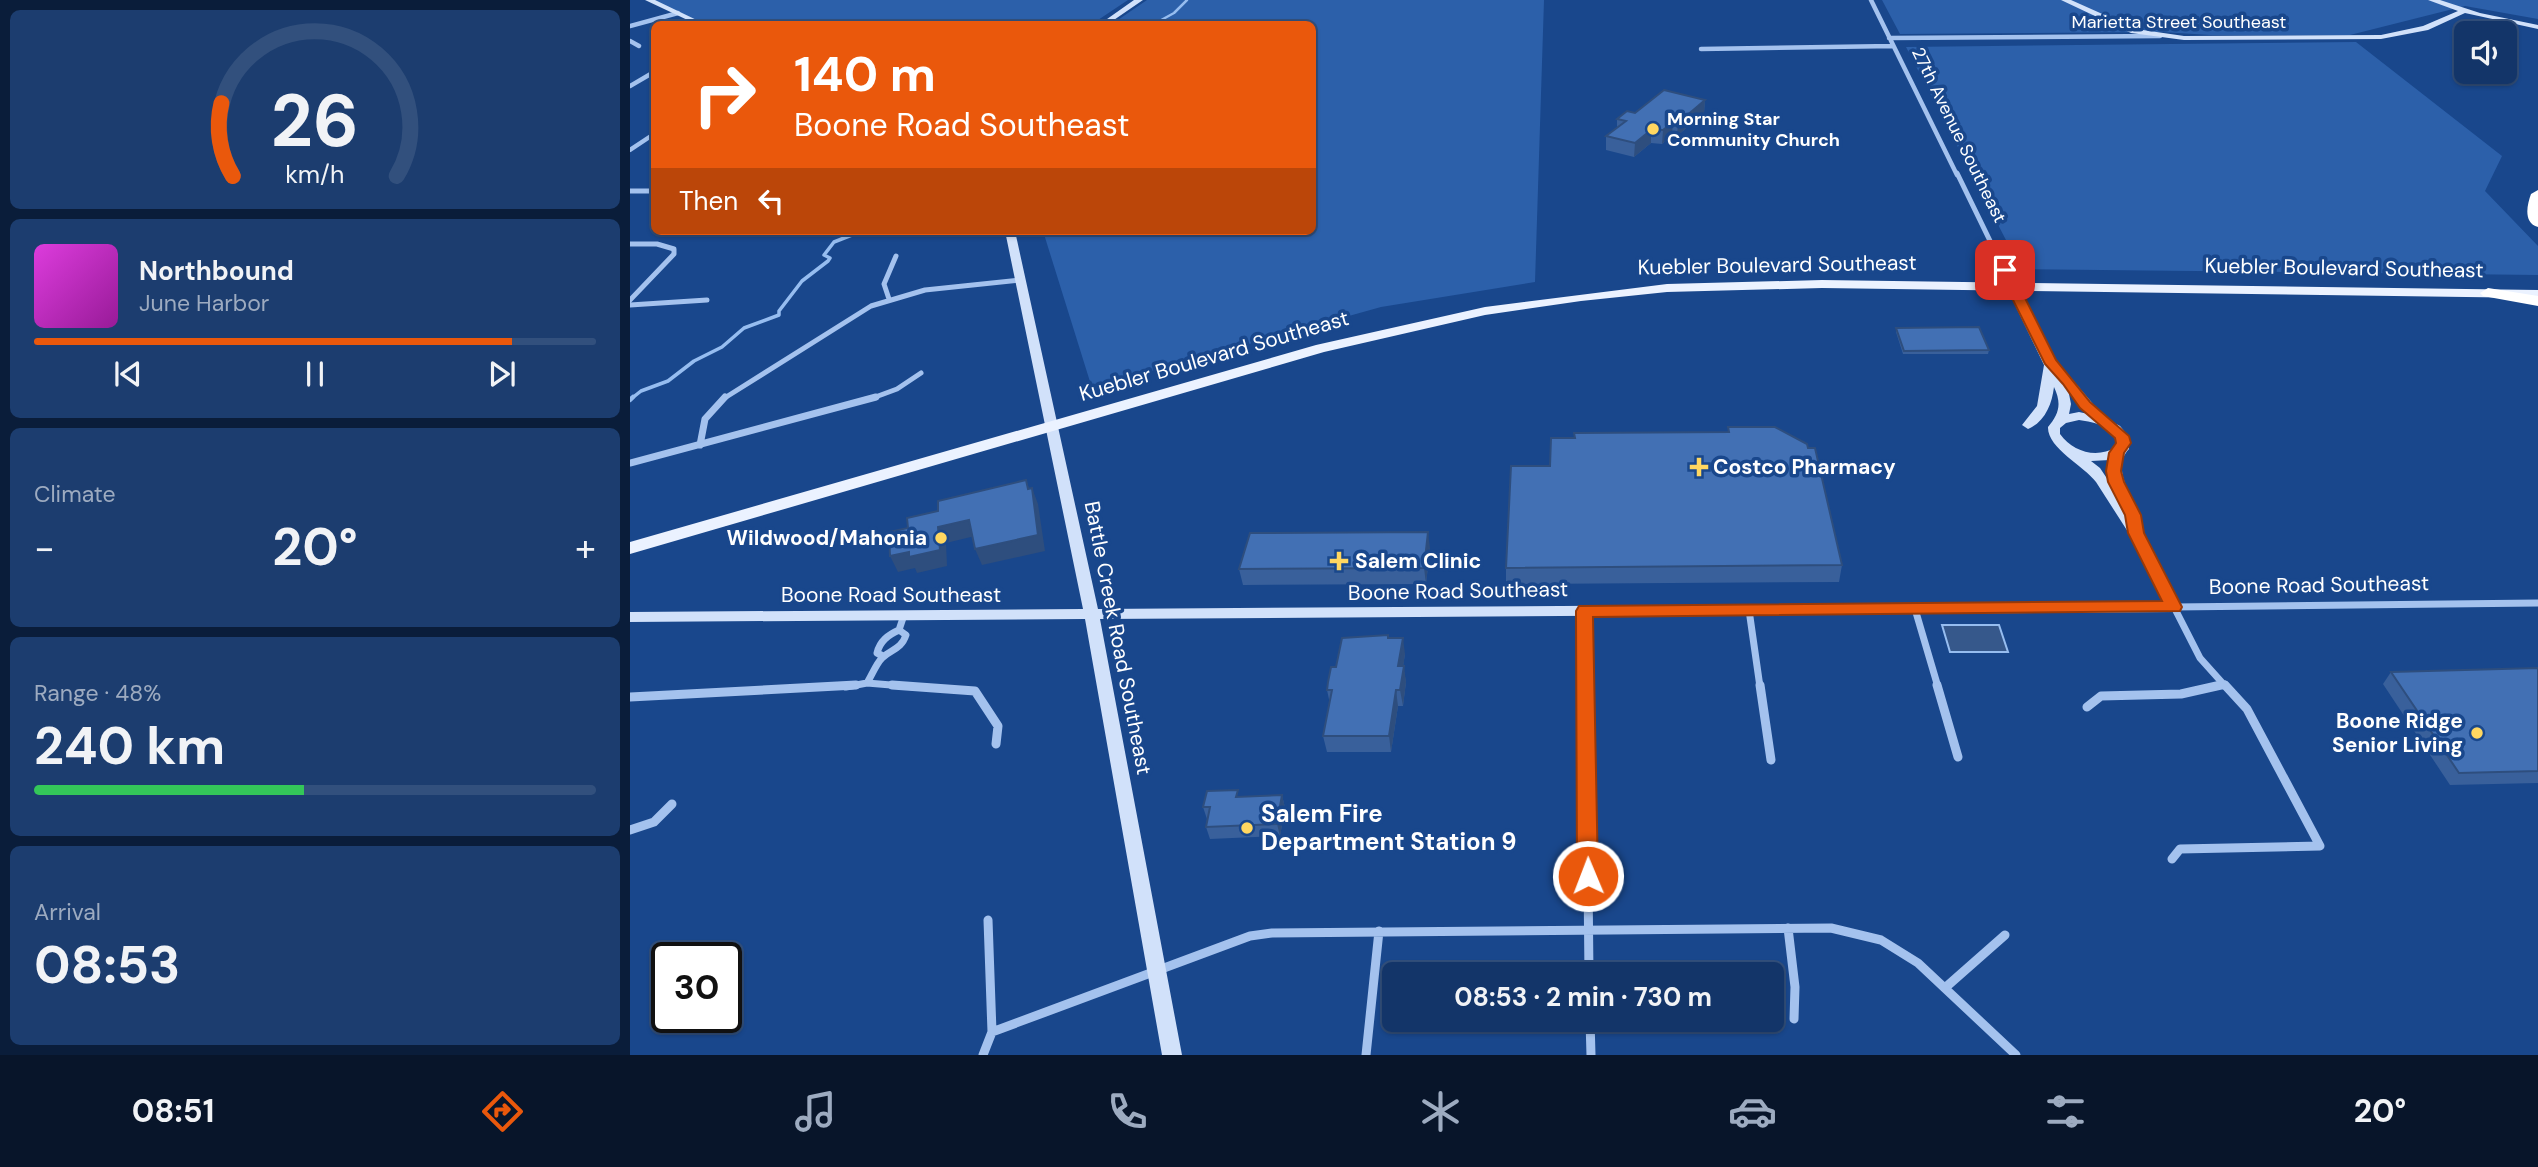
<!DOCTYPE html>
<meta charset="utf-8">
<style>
:root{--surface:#133569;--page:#1c3d6f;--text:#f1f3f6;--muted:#9dabc0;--line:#32507d;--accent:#ea580c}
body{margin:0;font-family:"DM Sans",sans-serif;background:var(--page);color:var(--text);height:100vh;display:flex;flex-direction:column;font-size:26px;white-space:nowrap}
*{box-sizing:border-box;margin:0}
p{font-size:23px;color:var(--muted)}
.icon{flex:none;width:38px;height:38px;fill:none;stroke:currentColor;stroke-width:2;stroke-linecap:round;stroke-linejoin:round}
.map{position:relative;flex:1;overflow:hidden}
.panel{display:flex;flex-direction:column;gap:10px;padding:10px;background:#0a1d3a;width:630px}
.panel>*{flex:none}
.hud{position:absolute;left:21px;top:21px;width:665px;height:214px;border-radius:10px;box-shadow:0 2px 5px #0004,0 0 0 2px var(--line);background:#ea580c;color:#fff;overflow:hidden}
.controls{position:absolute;left:1824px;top:21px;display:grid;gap:14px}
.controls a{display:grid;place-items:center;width:63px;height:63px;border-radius:10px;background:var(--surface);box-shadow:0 2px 5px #0004,0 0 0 2px var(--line);font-size:35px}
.speed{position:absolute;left:21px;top:942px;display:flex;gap:14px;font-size:35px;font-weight:700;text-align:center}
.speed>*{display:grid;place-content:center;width:91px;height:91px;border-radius:50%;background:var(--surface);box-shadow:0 2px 5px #0004,0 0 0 2px var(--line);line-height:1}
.speed .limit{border:4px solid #111;border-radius:10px;background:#fff;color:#111}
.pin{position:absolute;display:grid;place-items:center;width:60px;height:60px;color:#fff;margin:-30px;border-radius:14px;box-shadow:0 4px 10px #0006}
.me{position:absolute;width:77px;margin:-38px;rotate:359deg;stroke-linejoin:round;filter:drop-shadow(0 0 5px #0008)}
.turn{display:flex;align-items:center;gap:24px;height:147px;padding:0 28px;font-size:32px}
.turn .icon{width:91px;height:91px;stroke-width:2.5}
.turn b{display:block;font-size:49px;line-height:60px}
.then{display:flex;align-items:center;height:66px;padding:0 28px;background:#0003;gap:14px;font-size:26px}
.big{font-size:52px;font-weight:700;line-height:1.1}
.panel .card{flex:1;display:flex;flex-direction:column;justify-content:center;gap:10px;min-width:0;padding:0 24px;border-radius:10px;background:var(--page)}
.panel .dial{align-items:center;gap:0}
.dial svg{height:182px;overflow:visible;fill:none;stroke:var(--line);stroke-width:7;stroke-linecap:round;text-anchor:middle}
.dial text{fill:var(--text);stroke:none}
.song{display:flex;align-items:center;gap:21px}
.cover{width:84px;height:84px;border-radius:10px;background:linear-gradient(135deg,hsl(300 70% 55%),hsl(300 70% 35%))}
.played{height:7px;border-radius:4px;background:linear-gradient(90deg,var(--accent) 85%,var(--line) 85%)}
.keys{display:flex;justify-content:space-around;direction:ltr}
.heat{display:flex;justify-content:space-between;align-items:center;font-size:38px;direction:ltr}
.charge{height:10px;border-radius:5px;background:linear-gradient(90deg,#34c759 48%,var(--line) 0)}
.trip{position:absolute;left:752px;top:962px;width:402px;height:70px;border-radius:10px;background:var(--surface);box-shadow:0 2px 5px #0004,0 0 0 2px var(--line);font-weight:700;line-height:70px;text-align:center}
.tab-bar{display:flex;height:112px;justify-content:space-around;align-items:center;background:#08152a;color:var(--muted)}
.tab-bar .icon{width:49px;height:49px}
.tab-bar .selected{color:var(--accent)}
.tab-bar b{font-size:32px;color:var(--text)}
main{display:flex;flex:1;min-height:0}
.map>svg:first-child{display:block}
</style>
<main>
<section class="panel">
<div class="card dial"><svg viewBox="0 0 100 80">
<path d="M14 69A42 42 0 1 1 86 69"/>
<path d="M14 69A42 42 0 0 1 9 37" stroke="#ea580c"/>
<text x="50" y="56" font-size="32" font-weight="700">26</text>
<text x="50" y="72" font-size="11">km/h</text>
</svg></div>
<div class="card">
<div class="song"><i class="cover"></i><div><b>Northbound</b><p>June Harbor</p></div></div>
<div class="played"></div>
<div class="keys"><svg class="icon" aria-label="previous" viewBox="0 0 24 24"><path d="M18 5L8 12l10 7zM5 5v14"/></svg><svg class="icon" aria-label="pause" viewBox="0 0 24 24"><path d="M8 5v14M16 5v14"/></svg><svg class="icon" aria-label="next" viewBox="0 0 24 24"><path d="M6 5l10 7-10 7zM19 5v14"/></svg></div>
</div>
<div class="card"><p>Climate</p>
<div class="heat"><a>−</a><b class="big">20°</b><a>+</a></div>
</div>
<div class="card"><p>Range · 48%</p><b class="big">240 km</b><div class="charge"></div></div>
<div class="card"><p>Arrival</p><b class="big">08:53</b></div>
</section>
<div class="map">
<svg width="1908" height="1055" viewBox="0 0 1908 1055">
<rect width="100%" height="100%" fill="#19478c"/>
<!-- green -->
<path fill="#2c60aa" d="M18,0h480l-36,24h-386z
M517,0h397l-9,282 -154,25 -289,81 -49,-157h269v-207h-200z
M1252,0h656v19l-73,-13 -115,29h-140l-48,-3 -262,2z
M1726,42l146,114 -17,35 53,55v29l-517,-6 -115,-222z"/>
<!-- water -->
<path fill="#36588b" stroke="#96bdf0" stroke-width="2" d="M1312,625h57l9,27h-58z"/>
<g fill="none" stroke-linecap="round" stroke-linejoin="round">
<!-- stream-far2 -->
<path stroke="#96bdf0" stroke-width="2.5" d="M524,24l20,-11 13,-13"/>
<!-- stream-far1 -->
<path stroke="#96bdf0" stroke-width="3.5" d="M1,399l10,-8 27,-10 26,-20 28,-14 22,-19 35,-13v-4l23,-30 26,-20 2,-3 -6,-3 10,-13 28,-11"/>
<!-- stream -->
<path stroke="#96bdf0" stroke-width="4.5" d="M0,400l3,-3"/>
<!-- street-far3 -->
<path stroke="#a4c2ee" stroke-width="4.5" d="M1241,0l86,175
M0,26l48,-13
M1259,38l271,-2
M0,41l9,5
M1071,49l192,-3
M0,86l24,-14
M0,150l24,-16"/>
<!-- street-far2 -->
<path stroke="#a4c2ee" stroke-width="5" d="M1327,173l55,113
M0,191h24
M0,244h27l17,5v5l-44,46
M259,299l-5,-15 12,-28
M0,305l77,-5
M93,399l148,-93 54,-16 95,-10
M240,399l27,-10 24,-16"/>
<!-- street-far1 -->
<path stroke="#a4c2ee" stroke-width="7" d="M70,445l5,-26 20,-22
M0,463l246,-66
M1285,609l23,78
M1119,610l11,77
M955,611l1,76
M253,656l-6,-3c3,-12 11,-18 22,-23l5,-15
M237,683c5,-8 9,-19 15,-25 9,-9 19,-8 24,-23l-7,-5
M216,687l21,-4 48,4
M1584,687l11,-3
M1596,687l-26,-29 -26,-51 364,-4"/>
<!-- street -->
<path stroke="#a4c2ee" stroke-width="9" d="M262,685l83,6 23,35 -2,18
M956,685l3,290
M1130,685l11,75
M1307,685l21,72
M0,697l226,-12
M1457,707l14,-11 80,-2 40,-9
M0,830l24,-8 18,-18
M1542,859l8,-10 140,-3 -73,-137 -22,-24
M1158,928l7,59 -1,32
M1316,987l59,-52
M960,1020l1,35
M362,1032l258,-96 22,-3 559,-5 50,12 37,23 98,92
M353,1055l9,-23 -4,-112
M736,1055l13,-124"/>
<!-- secondary -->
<path fill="#d1e1fa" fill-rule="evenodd" d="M15,0h10l50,24h-9z
M504,0h9l-35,24h-8z
M1431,0h10l65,29 48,7 197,-1 42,-9 35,-15 -30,-11h12l40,13 58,12v4l-73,-16 -37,17 -47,9 -197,1 -53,-7z
M375,231h10l83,378 1066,-7 -34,-67 -34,-53c-12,-16 -49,-34 -48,-55 11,-13 14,-23 6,-40 -2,17 -9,35 -26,42l-6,-4 15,-19 7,-41 -38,-79 6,-3 6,3 37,77 4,1 46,54 15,8 5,6 4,9v8c-22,23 13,56 12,81l40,77 -2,4 -5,1 -1074,7 82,436h-20l-77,-436 -455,3v-10l453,-3zM1438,389l20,25 -9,-2 -10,2 2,-10zM1449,420c16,2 38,7 37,27 -19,12 -43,5 -56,-13v-6l6,-5zM1480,460l-1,15 3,11 -12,-18 -9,-7z"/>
<!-- primary -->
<path fill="#ebf2ff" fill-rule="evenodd" d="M1192,280l716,10v8l-716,-10 -155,4 -86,9 -96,14 -161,37 -694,202v-12l686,-197 169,-38 182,-23z"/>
<!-- highway -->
<path fill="#fff" fill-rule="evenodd" d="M1908,190v37c-15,-4 -11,-22 -7,-33z
M1858,288l50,8v10l-55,-10 -3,-3z"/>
</g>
<!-- wall -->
<path fill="#39609b" d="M1075,100l-1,13 -27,23 -5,-1 -10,9 -11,-1 -17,14 -28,-7v-14l11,-8v-9z
M1266,328l93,22 -1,4h-85l-7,-22z
M1098,427l114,138 -3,17 -333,2v-16l69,-130 153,-5z
M800,548l-4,36 -183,1 -4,-16z
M758,635l1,3 16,16 -2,12 3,16 -3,24h-5l-7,46h-64l-4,-16 7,-32 -3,-14 9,-23z
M1908,668v115l-88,2 -67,-101 8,-12z
M652,795l3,13 -5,28 -70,3 -4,-12 1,-8 -4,-12 37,-10z"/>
<!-- shaded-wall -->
<path fill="#2e4e7e" d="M1075,100l-1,13 -27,23 1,-13z
M1043,122l-1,13 -10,9 1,-14z
M1021,130v13l-17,14 1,-14z
M396,480l6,16v-8l6,16 7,47 -63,14 -7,-16 53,-60z
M339,520l6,16 -29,7 1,23 -30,7 -2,-5 -17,4 -8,-16 48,-29z
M798,532l2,16 -4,36 -2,-16z
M773,638l2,16 -4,28 -3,-16z
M774,666l2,16 -3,24 -3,-16z
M766,690l2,16 -7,46 -2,-16z
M652,795l3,13 -5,28 -3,-12z"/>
<!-- building -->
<path fill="#4270b4" stroke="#2e4e7e" stroke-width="2" d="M1034,90l41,10 -27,23 -5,-1 -10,8h-12l-16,13 -29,-7 20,-15 -9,-2 10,-8 8,2z
M1349,327l10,23 -85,1 -8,-23z
M1098,427h47l32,17 1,4h7l27,117 -336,3 5,-102h39l1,-28h24l-1,-5 155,-1z
M396,480l2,9 4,-1 6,47 -63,14 -6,-29 -31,7 2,23 -31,7v-5l-19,4 -1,-24 19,-4 -1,-10 31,-7v-10z
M798,532l-4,36 -185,1 11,-36z
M758,635v3h15l-5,28h6l-4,24h-4l-7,46h-66l9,-46h-5l1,-8 3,-15h5l6,-29z
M1908,668v103l-79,2 -68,-101z
M608,790l-2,7 46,-2 -5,29 -71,3 4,-20h-7l4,-16z"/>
<!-- route -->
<path fill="#ea580c" stroke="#983908" stroke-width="2" d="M1375,267l6,3 45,90 34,42 39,34 2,7 -7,10 -3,18 3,11 17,33 3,18 38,74 -2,4 -587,6 5,259 -3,7 -7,2 -8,-2 -3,-7 -1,-265 3,-5 583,-5 -34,-68 -3,-18 -17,-33 -2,-11 3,-18 7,-10 -1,-5 -35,-30 -17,-24 -18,-20 -47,-94z"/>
<!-- markers -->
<g fill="#ffd761" stroke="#19478c" stroke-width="2.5">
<circle cx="1023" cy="129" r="7"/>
<path d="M1065.5 456.5h7v7h7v7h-7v7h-7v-7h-7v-7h7z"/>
<circle cx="311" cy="538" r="7"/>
<path d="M705.5 550.5h7v7h7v7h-7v7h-7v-7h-7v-7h7z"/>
<circle cx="1847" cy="733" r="7"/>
<circle cx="617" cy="828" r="7"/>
</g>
<g text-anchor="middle" stroke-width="7" stroke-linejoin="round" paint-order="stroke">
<!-- far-street labels -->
<g font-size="18" fill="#fff" stroke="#19478c">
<text x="1549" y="28">Marietta Street Southeast</text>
<text transform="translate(1329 135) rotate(64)" y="6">27th Avenue Southeast</text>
</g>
<!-- far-poi labels -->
<g font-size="18" font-weight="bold" fill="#fff" stroke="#19478c" text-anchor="start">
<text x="1037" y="125">Morning Star<tspan x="1037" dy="21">Community Church</tspan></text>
</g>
<!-- street labels -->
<g font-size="21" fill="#fff" stroke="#19478c">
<text transform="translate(1147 265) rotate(-1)" y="7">Kuebler Boulevard Southeast</text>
<text transform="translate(1714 268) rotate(1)" y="7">Kuebler Boulevard Southeast</text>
<text transform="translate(584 356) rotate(-16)" y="7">Kuebler Boulevard Southeast</text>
<text transform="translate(1689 585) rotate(-1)" y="7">Boone Road Southeast</text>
<text transform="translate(828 591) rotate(-1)" y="7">Boone Road Southeast</text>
<text x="261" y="602">Boone Road Southeast</text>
<text transform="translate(488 638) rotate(79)" y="7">Battle Creek Road Southeast</text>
</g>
<!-- poi labels -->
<g font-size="21" font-weight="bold" fill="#fff" stroke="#19478c" text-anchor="start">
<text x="1083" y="474">Costco Pharmacy</text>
<text x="297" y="545" text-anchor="end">Wildwood/Mahonia</text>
<text x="725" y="568">Salem Clinic</text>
<text x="1833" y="728" text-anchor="end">Boone Ridge<tspan x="1833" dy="24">Senior Living</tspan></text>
</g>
<!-- near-poi labels -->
<g font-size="24" font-weight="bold" fill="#fff" stroke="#19478c" text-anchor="start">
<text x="631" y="822">Salem Fire<tspan x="631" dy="28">Department Station 9</tspan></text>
</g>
</g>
</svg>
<div class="controls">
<a><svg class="icon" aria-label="sound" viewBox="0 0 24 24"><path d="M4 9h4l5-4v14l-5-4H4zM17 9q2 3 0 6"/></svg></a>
</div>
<div class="speed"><div class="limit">30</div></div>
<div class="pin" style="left:1375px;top:270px;background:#d93025"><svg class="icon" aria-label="arrive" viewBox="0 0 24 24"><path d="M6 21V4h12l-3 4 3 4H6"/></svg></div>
<svg class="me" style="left:958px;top:876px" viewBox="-20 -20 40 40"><circle r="17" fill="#ea580c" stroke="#fff" stroke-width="3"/><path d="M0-11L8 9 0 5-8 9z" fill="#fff"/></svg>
<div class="trip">08:53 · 2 min · 730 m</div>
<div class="hud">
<div class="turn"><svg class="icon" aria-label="right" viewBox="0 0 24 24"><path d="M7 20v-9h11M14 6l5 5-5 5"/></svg><div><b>140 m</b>Boone Road Southeast</div></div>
<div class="then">Then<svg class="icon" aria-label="left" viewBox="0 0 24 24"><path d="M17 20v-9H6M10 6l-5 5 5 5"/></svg></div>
</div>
</div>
</main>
<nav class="tab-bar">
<b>08:51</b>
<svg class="icon selected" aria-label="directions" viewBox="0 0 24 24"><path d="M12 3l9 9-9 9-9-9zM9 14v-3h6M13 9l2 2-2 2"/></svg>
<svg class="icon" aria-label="music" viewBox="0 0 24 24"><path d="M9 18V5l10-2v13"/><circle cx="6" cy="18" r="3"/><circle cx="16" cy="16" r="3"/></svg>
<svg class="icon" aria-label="phone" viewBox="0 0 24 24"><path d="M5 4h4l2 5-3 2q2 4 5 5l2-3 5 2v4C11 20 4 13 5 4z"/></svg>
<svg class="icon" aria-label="climate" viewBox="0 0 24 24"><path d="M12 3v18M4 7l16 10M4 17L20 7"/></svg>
<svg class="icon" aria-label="car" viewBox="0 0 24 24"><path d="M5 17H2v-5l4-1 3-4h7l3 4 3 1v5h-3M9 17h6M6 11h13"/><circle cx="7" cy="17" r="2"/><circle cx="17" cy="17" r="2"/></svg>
<svg class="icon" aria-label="filters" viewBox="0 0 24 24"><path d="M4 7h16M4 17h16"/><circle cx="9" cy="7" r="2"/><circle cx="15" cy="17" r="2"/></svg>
<b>20°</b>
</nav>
